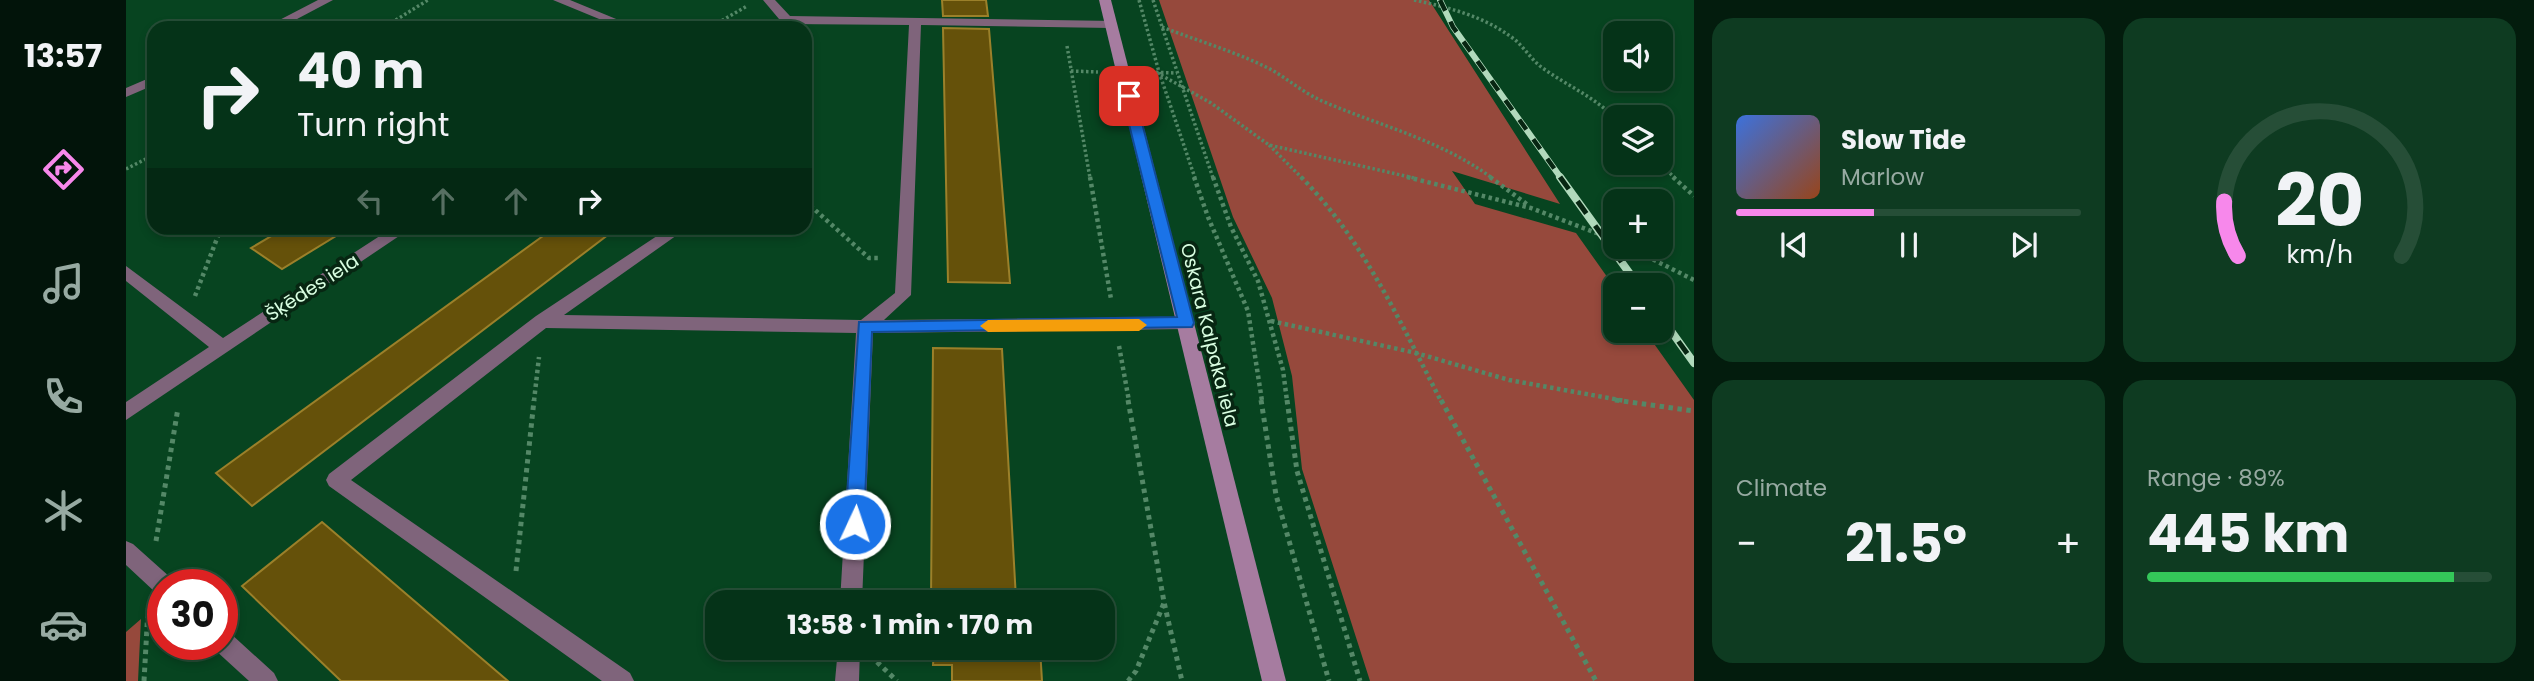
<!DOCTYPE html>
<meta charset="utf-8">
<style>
:root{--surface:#053318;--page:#0e3b21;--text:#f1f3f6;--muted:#97aaa2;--line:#264e37;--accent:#f788eb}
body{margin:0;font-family:Poppins,sans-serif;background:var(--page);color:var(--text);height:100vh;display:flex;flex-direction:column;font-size:26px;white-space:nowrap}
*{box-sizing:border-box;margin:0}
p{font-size:23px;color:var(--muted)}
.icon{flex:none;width:38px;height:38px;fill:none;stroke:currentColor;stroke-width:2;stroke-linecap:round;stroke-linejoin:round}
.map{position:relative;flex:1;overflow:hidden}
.side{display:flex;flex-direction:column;gap:18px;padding:18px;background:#031c0d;width:840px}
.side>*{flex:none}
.banner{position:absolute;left:21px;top:21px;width:665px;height:214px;border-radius:21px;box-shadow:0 4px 10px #0003,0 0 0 2px var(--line);background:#053318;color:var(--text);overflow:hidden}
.controls{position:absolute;left:1477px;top:21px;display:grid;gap:14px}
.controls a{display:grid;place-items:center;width:70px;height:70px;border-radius:14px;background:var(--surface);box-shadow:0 4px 10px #0003,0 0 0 2px var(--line);font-size:35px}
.speed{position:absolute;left:21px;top:569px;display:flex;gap:14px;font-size:35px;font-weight:700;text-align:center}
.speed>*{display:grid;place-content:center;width:91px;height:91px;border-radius:50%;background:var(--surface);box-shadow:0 4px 10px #0003,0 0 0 2px var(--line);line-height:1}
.speed .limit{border:10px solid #d22;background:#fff;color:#111}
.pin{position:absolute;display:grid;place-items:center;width:60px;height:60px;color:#fff;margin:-30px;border-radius:14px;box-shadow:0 4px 10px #0006}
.me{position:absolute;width:77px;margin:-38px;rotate:3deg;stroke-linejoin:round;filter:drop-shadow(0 0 5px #0008)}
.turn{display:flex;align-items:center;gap:24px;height:147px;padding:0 35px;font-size:32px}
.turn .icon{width:91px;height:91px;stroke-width:2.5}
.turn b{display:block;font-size:49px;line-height:60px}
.lanes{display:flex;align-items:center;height:66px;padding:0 35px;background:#0003;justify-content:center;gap:35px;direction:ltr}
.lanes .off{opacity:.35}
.big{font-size:52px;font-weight:700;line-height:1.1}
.side .widget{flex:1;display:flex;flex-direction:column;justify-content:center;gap:10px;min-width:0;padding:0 24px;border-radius:21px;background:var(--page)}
.side .dial{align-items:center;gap:0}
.dial svg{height:182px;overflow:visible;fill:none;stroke:var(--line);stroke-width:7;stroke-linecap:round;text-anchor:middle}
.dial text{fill:var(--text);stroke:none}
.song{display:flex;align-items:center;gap:21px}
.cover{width:84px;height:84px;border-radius:10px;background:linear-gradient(135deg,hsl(220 70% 55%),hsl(20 70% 35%))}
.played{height:7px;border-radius:4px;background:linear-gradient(90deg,var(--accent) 40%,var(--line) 40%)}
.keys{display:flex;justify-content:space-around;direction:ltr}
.heat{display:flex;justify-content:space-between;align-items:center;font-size:38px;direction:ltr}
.charge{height:10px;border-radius:5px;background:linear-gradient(90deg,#34c759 89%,var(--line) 0)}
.side .tiles{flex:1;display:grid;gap:18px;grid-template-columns:repeat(2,1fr)}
.trip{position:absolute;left:579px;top:590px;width:410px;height:70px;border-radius:21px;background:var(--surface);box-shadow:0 4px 10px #0003,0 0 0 2px var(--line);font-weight:700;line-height:70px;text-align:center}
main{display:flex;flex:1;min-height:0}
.tab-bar{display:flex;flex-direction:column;width:126px;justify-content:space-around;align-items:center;background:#02140a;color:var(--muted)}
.tab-bar .icon{width:49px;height:49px}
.tab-bar .selected{color:var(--accent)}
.tab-bar b{font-size:32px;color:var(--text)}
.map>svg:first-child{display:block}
</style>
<main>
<nav class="tab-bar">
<b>13:57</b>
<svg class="icon selected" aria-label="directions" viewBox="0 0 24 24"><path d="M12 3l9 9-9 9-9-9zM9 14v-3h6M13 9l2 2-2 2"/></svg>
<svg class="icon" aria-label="music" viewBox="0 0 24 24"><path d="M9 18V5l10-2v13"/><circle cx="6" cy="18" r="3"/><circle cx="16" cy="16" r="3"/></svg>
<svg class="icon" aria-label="phone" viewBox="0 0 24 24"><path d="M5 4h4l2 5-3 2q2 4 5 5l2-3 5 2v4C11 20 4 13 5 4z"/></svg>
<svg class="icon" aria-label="climate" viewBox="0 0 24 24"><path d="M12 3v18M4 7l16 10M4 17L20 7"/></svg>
<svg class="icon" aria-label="car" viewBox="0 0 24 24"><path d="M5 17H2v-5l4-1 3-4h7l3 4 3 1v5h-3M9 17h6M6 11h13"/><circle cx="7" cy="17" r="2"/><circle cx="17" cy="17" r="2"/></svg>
</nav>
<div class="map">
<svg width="1568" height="681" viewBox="0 0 1568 681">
<rect width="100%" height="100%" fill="#074420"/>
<!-- green -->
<path fill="#96493c" d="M1033,0h270l131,204 -108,-33 23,33 101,29 39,55v43h30l49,69v281h-324l-68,-212 -10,-93 -20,-78 -39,-81z
M15,619l-3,62h-12v-49z"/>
<!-- building -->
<path fill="#65510a" stroke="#9b802a" stroke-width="2" d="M816,0h44l2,16h-45z
M817,28l46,1 21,254 -62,-1z
M159,228h64l-67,41 -31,-21z
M428,228h63l-365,278 -36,-33z
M807,348l69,1 14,250h22v3l-107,-1z
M196,522l186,159h-167l-99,-95z
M808,648h106l2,33h-90v-16h-19z"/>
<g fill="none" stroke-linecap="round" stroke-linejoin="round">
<!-- path-far2 -->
<path stroke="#548867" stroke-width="3.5" stroke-dasharray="2.5 2.5" stroke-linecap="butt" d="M1013,0l20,72 36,106
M1027,0l60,178
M1288,0c36,8 70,16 100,39 11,9 18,22 30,30 24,17 50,28 71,49
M1036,27c36,14 75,25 110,43 17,10 32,23 50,31 58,25 119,39 170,77
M257,28l45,-28
M583,28l38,-22
M941,46l23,132
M945,71l27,1
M1020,72l31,1
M1035,75l50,28 58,42 145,33
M1143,145l33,33
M1533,163l16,15
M0,169l28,-14"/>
<!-- path-far1 -->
<path stroke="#548867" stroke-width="4.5" stroke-dasharray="3.5 3.5" stroke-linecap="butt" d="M964,177l21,122
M1068,177l14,40 40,94 14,90
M1087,177l18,50 27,54 25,89 4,31
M1175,177c62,62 100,147 140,224
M1281,177l124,31 84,32
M1364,177l38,28
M1547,177l21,19
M679,201l64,57h9
M1502,247l66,33
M69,296l26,-68
M1145,321l145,32 93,27 116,21
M993,346l10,55
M408,401l5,-44"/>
<!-- path -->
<path stroke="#548867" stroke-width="5" stroke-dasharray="4.5 4.5" stroke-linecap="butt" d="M1002,400l36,202 18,79
M1135,400l15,95 53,186
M1161,400l10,71 63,210
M1315,400l155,281
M1489,400l79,11
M30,541l22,-133
M390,571l18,-171
M751,662l20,19
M18,681l4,-72
M1002,681l8,-10 28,-68"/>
<!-- minor -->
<path fill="#7f647b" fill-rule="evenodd" d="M192,0h15l-53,28h-16z
M427,0h17l68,28h-17z
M637,0h12l15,16 325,5v6l-4,1 -190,-3 -10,270 -27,25 302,-3 6,1 3,5 -3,5 -6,1 -313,4 -11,269h-22l16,-269 -310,-5 -195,152 279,193 4,8h-32l-273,-195 -3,-6 3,-6 207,-158 133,-88h18l-123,87 297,5 34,-27 14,-268 -121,-1 -15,4h-19l25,-9z
M28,76v9l-28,12v-9z
M266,228h19l-285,192v-18l83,-55 -83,-66v-15l97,72z
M0,541l7,3 38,34 3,6h-11v11l-8,-3 -29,-27z
M96,630l8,3 44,40 4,8h-29l-35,-32 -2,-5h10z
M712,648h22l-1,33h-24z"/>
<!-- secondary -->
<path fill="#a67ca0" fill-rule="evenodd" d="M973,0h12l175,681h-24z"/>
<!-- rail-far1 casing -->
<g stroke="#b1dabc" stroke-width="6">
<path id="rail-far1" d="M1314,0l13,27 108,151"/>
</g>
<!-- rail casing -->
<g stroke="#b1dabc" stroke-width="8">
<path id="rail" d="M1434,177l78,108
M1535,317l33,46"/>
</g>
<!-- rail-far1 -->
<use href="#rail-far1" stroke="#072612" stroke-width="4.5" stroke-dasharray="12" stroke-linecap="butt"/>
<!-- rail -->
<use href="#rail" stroke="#072612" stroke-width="5" stroke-dasharray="15" stroke-linecap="butt"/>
</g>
<!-- route -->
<path fill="#1a73e8" stroke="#114b97" stroke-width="2" d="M1003,93l6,3 59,227 -2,4 -320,5 -8,192 -2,6 -7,3 -7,-3 -3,-6 14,-202 318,-5 -55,-221z"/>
<!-- slow -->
<path fill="#f59e0b" d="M1013,319l8,6 -8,6 -151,1 -8,-6 8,-6z"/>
<g text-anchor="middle" stroke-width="7" stroke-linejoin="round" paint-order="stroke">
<!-- street labels -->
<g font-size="19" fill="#d9fee1" stroke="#072612">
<text transform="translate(186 287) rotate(-33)" y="7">Šķēdes iela</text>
<text transform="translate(1084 335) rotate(76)" y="7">Oskara Kalpaka iela</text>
</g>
</g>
</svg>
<div class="controls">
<a><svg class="icon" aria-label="sound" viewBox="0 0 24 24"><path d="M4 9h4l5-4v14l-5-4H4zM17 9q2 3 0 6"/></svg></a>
<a><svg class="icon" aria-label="layers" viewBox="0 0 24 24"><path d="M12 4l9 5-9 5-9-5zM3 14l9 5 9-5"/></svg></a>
<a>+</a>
<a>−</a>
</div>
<div class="speed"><div class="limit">30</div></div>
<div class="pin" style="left:1003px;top:96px;background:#d93025"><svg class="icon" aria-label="arrive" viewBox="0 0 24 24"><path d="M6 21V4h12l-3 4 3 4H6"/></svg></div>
<svg class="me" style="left:729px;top:524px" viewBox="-20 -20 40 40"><circle r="17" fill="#1a73e8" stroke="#fff" stroke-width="3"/><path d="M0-11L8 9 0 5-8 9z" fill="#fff"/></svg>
<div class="trip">13:58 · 1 min · 170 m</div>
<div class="banner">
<div class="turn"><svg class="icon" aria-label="right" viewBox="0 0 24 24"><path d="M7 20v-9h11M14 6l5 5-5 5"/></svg><div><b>40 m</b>Turn right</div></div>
<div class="lanes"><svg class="icon off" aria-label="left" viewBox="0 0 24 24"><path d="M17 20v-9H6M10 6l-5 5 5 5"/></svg><svg class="icon off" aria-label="ahead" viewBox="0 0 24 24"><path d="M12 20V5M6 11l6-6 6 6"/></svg><svg class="icon off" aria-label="ahead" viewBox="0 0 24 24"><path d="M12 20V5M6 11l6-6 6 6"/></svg><svg class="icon" aria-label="right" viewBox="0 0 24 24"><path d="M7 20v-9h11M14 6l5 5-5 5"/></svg></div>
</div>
</div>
<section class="side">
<div class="tiles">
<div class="widget">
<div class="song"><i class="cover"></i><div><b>Slow Tide</b><p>Marlow</p></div></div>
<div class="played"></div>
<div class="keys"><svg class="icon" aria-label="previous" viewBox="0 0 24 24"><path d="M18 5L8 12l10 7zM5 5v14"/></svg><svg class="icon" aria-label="pause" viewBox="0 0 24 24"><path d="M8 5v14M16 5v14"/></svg><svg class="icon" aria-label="next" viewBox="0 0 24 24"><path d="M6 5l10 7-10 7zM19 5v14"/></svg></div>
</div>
<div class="widget dial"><svg viewBox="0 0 100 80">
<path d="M14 69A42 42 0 1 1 86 69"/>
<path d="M14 69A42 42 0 0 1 8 45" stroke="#f788eb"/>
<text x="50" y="56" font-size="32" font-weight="700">20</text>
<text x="50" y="72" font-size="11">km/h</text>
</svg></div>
<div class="widget"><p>Climate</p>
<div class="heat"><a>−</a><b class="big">21.5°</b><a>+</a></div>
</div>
<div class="widget"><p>Range · 89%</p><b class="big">445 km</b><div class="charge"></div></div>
</div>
</section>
</main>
